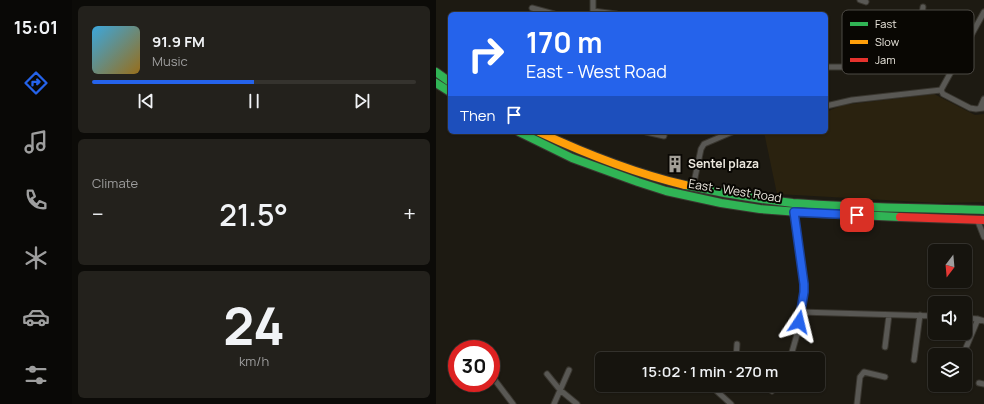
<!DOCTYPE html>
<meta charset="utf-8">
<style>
:root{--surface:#16140e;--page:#23211c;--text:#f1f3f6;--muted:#9e9e9e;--line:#35332e;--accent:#2563eb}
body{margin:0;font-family:Manrope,sans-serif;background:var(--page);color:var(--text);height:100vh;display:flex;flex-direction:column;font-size:15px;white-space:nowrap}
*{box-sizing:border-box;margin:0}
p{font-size:13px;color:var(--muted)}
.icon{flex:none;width:22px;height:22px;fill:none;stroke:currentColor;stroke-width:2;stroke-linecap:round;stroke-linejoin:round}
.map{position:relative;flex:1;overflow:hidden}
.side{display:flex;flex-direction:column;gap:6px;padding:6px;background:#0c0b08;width:364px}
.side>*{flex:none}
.banner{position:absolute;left:12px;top:12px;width:380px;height:122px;border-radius:6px;box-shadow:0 1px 3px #0004,0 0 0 1px var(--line);background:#2563eb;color:#fff;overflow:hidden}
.needle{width:26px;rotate:196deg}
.fabs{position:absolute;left:492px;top:244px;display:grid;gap:8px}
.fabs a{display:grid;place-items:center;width:44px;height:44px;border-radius:6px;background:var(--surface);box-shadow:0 1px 3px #0004,0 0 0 1px var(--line);font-size:20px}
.speed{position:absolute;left:12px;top:340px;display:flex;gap:8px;font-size:20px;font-weight:700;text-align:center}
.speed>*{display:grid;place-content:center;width:52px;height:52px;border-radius:50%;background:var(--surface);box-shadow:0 1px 3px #0004,0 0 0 1px var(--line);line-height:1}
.speed .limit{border:6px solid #d22;background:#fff;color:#111}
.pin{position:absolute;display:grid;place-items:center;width:34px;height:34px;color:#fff;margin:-17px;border-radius:8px;box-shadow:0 2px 6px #0006}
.me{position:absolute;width:44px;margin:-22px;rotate:10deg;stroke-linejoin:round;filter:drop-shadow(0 0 3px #0008)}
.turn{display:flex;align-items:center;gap:14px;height:84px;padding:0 12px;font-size:18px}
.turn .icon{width:52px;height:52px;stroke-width:2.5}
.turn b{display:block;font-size:28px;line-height:34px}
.then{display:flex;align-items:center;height:38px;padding:0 12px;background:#0003;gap:8px;font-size:15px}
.big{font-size:30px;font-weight:600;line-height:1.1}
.side .widget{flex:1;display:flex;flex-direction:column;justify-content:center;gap:6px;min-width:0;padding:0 14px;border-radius:6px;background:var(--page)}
.side .dial{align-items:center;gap:0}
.dial b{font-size:52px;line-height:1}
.song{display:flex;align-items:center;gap:12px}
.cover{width:48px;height:48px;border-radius:6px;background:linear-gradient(135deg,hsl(200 70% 55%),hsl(40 70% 35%))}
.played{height:4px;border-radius:2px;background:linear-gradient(90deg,var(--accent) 50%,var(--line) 50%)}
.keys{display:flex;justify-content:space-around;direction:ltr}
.heat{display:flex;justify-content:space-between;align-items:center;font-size:22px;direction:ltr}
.trip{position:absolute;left:159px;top:352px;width:230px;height:40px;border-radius:6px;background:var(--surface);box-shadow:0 1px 3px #0004,0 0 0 1px var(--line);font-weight:600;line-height:40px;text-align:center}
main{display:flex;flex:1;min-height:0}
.tab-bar{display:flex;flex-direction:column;width:72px;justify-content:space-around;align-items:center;background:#090806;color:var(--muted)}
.tab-bar .icon{width:28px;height:28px}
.tab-bar .selected{color:var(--accent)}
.tab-bar b{font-size:18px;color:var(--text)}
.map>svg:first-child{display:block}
</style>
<main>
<nav class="tab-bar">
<b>15:01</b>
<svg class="icon selected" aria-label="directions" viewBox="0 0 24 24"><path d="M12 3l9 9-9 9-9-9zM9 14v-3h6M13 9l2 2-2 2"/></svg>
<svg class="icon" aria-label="music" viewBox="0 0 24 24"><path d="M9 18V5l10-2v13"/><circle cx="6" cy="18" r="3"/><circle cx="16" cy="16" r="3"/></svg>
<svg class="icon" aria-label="phone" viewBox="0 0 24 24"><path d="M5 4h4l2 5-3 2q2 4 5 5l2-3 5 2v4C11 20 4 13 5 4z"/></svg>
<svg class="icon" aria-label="climate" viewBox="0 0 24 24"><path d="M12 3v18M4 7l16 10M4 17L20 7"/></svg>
<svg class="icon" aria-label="car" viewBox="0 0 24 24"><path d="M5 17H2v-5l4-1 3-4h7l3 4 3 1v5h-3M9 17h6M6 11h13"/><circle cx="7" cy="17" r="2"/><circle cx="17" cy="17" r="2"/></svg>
<svg class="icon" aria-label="filters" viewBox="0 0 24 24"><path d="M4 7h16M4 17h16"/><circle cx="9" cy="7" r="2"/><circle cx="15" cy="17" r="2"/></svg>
</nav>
<section class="side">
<div class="widget">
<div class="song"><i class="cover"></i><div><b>91.9 FM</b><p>Music</p></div></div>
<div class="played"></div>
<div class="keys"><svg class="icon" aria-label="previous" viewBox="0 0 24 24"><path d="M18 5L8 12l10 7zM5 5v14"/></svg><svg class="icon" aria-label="pause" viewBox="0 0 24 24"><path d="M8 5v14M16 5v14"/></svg><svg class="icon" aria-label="next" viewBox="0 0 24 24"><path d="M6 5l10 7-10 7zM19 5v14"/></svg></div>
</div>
<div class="widget"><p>Climate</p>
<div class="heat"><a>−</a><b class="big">21.5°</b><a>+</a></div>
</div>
<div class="widget dial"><b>24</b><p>km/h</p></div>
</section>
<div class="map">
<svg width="548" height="404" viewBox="0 0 548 404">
<rect width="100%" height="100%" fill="#1d1a12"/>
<!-- built -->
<path fill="#2a220f" d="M498,94l41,21 9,-1v88l-45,1 -162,-9 -13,-62h62v-20l17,-7z"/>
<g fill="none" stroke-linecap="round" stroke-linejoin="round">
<!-- street casing -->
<g stroke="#39362f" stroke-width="7">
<path id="street" d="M157,0v13
M424,0l6,2
M96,8l22,6
M157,11l23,3
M454,21l31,4
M390,67h86l1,-1 6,-29 4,-30
M505,90l43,-78
M505,90l2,4 27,14 6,1 8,-1
M390,106l26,-6 89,-10
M544,108l4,-9
M210,132l18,4
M257,187l8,-38 3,-5 28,-12
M541,219l7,18
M364,312l135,4
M529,318l13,1 6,2
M449,347l4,-32
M527,355l15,-36
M300,359l1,-15
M354,359l8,-28 6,-39v-8l-10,-72
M478,360l6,-45
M111,374l13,16 17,14
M55,375l22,29
M543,383l5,1
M274,385l21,19
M328,385l8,6
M346,388l1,-3
M118,404l15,-34
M421,404l3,-27 4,-5 21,5"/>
</g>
<!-- fast casing -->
<g stroke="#39362f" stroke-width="10">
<path id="fast" d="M0,72l14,10
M0,83l14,9
M83,132l53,26 66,24 28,9 55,12 39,6 52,4 88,4
M249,185c36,8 72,14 108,18 63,5 127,5 191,7"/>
</g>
<!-- slow casing -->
<g stroke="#39362f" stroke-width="10">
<path id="slow" d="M103,132c47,22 95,41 146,53"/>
</g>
<!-- jam casing -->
<g stroke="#39362f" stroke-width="10">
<path id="jam" d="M464,217l84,3"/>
</g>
<!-- street -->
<use href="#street" stroke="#595854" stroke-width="5"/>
<!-- fast -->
<use href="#fast" stroke="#30b455" stroke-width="8"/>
<!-- slow -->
<use href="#slow" stroke="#ff9f0a" stroke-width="8"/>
<!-- jam -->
<use href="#jam" stroke="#e5322d" stroke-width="8"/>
</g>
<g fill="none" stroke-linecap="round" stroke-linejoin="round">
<!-- route casing -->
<g stroke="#184099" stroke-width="10">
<path id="route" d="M363,322l5,-30v-8l-10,-72 63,3"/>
</g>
<!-- route -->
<use href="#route" stroke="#2563eb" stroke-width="7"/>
</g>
<!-- icons -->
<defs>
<g id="building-bare" transform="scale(1.38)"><path d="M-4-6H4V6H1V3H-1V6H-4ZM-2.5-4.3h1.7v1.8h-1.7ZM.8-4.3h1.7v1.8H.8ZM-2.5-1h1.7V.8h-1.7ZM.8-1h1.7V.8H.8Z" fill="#a39f97" stroke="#090703" stroke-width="2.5" paint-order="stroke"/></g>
</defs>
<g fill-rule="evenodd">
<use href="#building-bare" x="239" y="164"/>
</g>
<g text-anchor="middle" stroke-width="4" stroke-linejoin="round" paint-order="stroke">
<!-- poi labels -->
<g font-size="12" font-weight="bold" fill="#ebe7de" stroke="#090703" text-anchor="start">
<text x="252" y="168">Sentel plaza</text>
</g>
<!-- street labels -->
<g font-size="12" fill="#ebe7de" stroke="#090703">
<text transform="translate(299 191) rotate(9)" y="4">East - West Road</text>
</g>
</g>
<!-- legend -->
<rect x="406" y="10" width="132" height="64" rx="6" fill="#090703" stroke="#4d4a45" stroke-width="1"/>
<rect x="414" y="22" width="18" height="4" fill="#30b455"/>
<rect x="414" y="40" width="18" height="4" fill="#ff9f0a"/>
<rect x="414" y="58" width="18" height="4" fill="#e5322d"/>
<g font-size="11" fill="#ebe7de">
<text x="439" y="28">Fast</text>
<text x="439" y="46">Slow</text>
<text x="439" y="64">Jam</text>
</g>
</svg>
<div class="fabs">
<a><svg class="needle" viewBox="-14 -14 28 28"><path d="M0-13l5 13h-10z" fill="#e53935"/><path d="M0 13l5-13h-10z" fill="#9e9e9e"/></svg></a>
<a><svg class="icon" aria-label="sound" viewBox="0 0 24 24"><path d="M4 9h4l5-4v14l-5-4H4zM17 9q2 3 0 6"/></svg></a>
<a><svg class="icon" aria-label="layers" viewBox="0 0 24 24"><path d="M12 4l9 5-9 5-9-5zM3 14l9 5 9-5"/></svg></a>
</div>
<div class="speed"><div class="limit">30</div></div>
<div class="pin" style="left:421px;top:215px;background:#d93025"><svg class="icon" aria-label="arrive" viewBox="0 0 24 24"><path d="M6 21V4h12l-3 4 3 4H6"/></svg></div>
<svg class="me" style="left:363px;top:322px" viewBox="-20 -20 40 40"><path d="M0-17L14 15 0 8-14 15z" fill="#2563eb" stroke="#fff" stroke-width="4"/></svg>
<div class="trip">15:02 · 1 min · 270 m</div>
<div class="banner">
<div class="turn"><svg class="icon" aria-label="right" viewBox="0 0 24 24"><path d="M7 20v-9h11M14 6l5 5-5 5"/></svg><div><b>170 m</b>East - West Road</div></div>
<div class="then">Then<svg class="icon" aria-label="arrive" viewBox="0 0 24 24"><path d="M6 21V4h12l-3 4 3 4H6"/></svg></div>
</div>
</div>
</main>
